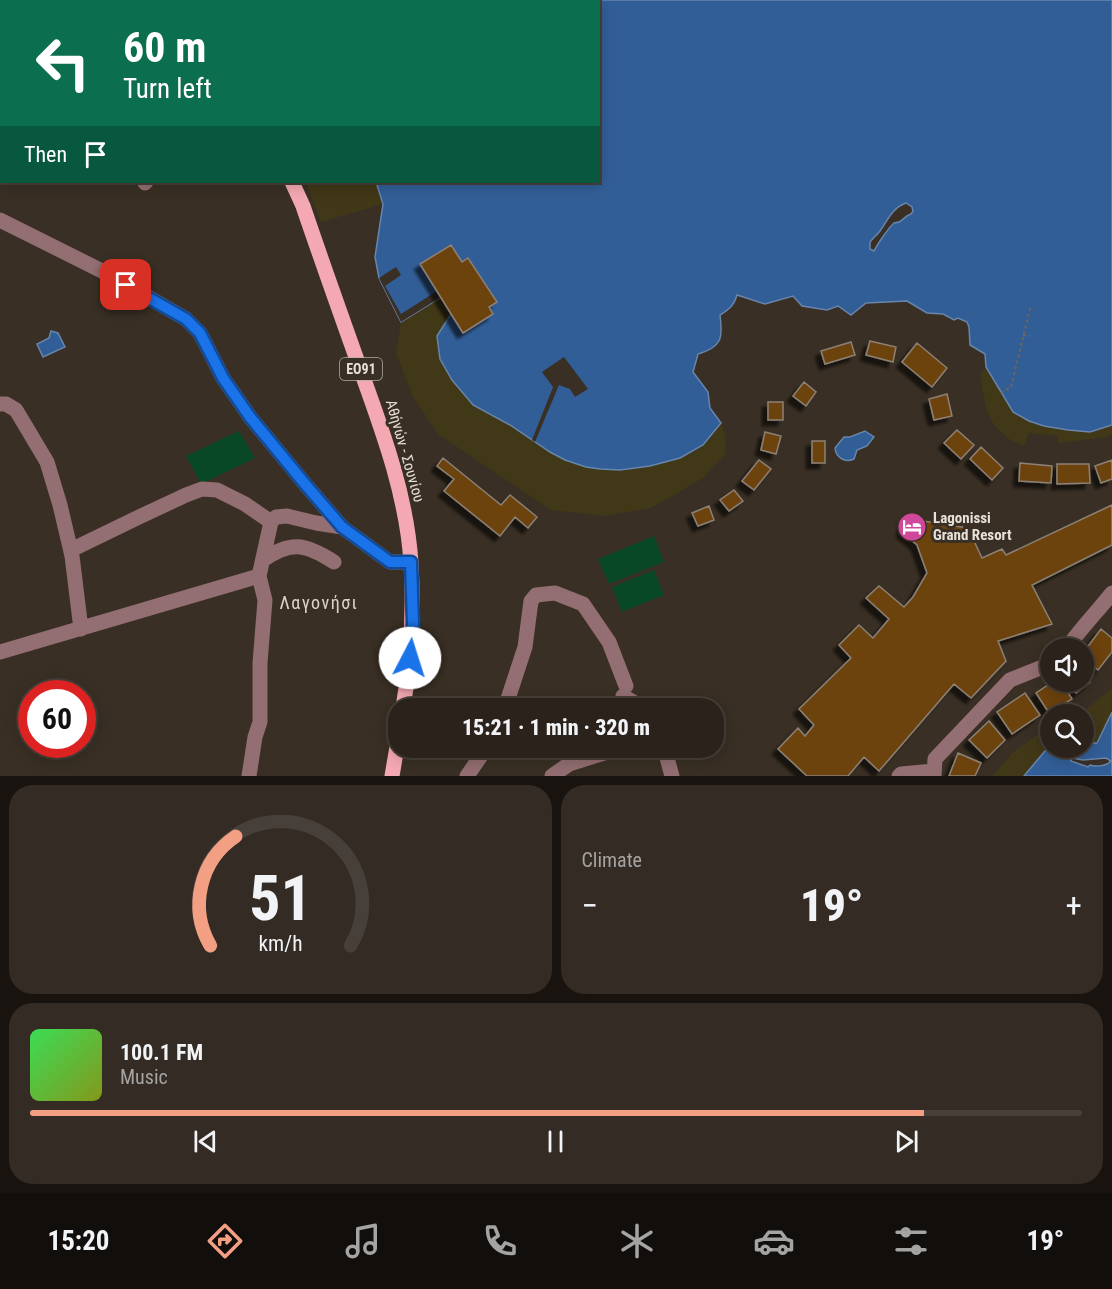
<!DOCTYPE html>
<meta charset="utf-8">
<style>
:root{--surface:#2b231b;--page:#332b24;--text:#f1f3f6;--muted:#a6a4a3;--line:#47403a;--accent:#f39f83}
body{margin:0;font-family:"Roboto Condensed",sans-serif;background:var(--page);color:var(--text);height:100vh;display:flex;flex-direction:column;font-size:22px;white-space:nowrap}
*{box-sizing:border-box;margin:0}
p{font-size:20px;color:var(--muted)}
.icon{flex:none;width:33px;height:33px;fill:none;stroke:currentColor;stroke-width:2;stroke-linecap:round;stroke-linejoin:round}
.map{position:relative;height:776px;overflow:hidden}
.panel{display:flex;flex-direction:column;gap:9px;padding:9px;background:#18130f;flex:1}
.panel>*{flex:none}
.top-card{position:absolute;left:0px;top:0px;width:600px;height:183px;box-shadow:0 3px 15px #0003,0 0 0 2px var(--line);background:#0b6e4f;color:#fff;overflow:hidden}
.controls{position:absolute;left:1040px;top:638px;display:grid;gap:12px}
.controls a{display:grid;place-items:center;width:54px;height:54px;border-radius:50%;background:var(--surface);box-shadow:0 3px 15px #0003,0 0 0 2px var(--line);font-size:30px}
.speed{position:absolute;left:18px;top:680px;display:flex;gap:12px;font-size:30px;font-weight:700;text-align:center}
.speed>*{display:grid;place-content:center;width:78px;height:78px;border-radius:50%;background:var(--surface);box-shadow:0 3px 15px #0003,0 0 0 2px var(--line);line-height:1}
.speed .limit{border:9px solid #d22;background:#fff;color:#111}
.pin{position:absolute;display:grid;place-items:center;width:51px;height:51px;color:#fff;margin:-26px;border-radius:12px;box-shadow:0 3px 9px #0006}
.me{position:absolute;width:66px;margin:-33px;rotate:5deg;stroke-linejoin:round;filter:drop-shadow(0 0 4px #0008)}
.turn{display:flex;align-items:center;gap:21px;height:126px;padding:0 24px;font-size:27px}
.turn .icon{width:78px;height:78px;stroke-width:2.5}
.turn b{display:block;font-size:42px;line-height:51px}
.then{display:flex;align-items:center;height:57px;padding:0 24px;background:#0003;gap:12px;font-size:22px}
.big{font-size:45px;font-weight:800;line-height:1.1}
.panel .card{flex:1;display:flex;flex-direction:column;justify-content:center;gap:9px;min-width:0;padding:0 21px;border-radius:24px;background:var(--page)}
.panel .dial{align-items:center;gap:0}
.dial svg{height:156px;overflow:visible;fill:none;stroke:var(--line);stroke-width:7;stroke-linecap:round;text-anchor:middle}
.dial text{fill:var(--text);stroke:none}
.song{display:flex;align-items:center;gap:18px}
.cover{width:72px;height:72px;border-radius:9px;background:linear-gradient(135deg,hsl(130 70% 55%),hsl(70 70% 35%))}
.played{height:6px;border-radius:3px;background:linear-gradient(90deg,var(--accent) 85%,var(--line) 85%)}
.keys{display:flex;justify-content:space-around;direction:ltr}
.heat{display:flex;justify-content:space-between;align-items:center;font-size:33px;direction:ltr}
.panel .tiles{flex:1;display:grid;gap:9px;grid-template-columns:1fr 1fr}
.card:last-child{grid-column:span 2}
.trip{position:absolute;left:388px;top:698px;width:336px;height:60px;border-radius:24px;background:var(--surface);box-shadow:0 3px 15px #0003,0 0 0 2px var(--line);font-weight:800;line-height:60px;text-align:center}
.tab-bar{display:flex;height:96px;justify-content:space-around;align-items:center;background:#110e0b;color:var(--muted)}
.tab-bar .icon{width:42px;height:42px}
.tab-bar .current{color:var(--accent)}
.tab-bar b{font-size:27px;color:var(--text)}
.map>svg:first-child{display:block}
</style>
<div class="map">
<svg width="1112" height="776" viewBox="0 0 1112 776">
<defs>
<filter id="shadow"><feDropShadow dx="-5.5" dy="5.5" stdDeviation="1.5" flood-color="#0009"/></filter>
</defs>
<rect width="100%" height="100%" fill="#392f24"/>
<!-- green -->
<path fill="#084827" d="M239,431l16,27 -54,26 -15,-28z
M654,536l10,26 -55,22 -11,-25z
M654,570l10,25 -42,17 -10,-25z"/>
<!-- sand -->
<path fill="#413818" d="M306,182h70l7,22 -62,18z
M441,297l10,17 22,91c12,7 24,13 36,20 15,8 28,19 42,27 33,19 70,22 107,12 15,-4 33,-8 46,-19 6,-6 12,-15 17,-22l5,14 -1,17 -22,24 -52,30 -47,8 -53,-6 -113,-76 -25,-37 -17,-44 5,-31z
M986,367l27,45 55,18 22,2 22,-7v10l-4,2 -50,6v-7l-29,-3 -5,13c-14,-4 -28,-16 -35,-30 -5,-10 -6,-30 -9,-41z
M1112,689c0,23 -2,33 -15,54h-14v-29h-3z
M1050,729v18h6l-11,4 -21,25h-31l20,-24 21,-15z"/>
<!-- water -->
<path fill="#325e97" stroke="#6885ab" stroke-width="1.5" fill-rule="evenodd" d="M226,0h886v425l-22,7 -22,-2 -24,-4 -15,-5 -16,-9 -27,-45 -1,-13 -15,-9 -1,-18 -2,-5 -9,-4 -4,2 -11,-6 -16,-1 -20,-12 -41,2 -15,12 -13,-9 -11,4 -25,-4 -9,-10 -28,8 -28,-9c-3,10 -7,14 -17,20 3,23 2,32 -22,39l-5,18 15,20 2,16 11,15 -18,22 -23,13 -30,8 -30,4 -20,-1 -14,-2 -21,-7 -15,-8 -40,-27 -37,-20 -21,-25 -12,-21 -3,-23 14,-22 -10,-17 -40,25 -22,-44 -4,-21 8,-53 -7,-22h222v-180h-371zM906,203l6,4 1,4 -2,3c-6,2 -8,6 -12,8 -2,1 -3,0 -5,1 -5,4 -17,22 -20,28l-4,-2v-7c3,-4 7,-7 10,-11 8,-11 12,-23 26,-28z
M51,331l7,2 7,14 -22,10 -6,-13 12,-6z
M865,431l9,6 -7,9 -10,4 -3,9c-9,4 -18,-1 -19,-11l9,-11h6z
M1112,712v64h-88l21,-25 11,-4h27v-4h14zM1072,758l11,2 23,-2 5,3c-4,5 -15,6 -21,4l-2,2 -17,-6z"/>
<!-- pier -->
<path fill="#392f24" d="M396,267l5,8 -16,11 16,28 36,-23 4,6 -40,25 -22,-44z
M564,357l24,32 -13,8 -5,-8 -11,-4 -24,57 -3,-2 21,-53 -11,-15z"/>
<!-- building -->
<path fill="#6c4211" stroke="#8d8175" stroke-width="1.5" filter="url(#shadow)" d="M451,245l11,17 6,-4 29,44 -8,5 4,7 -30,19 -43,-69z
M870,341l26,6 -3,15 -27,-7z
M851,342l4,13 -30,9 -4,-13z
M917,343l30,25 -15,19 -30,-25z
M804,382l12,10 -10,14 -13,-10z
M947,394l5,22 -18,4 -5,-21z
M768,402h15v18h-15z
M957,430l17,15 -13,14 -17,-16z
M765,432l16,4 -5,18 -15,-4z
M812,441h13v22h-13z
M981,447l22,21 -11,12 -22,-21z
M443,458l58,47 9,-10 27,22 -9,11 -13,-11 -15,19 -56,-45 10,-12 -17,-13z
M759,460l12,9 -17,21 -12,-9z
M1112,460v19l-11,4 -6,-17z
M1020,463l32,3 -1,17 -32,-2z
M1057,464h32l1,19 -33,1z
M734,490l9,11 -14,10 -9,-11z
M1112,505v40l-80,40 20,39 -54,17 8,20 -35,37 -17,-14 -75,87 -15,-14 -16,19h-41l-29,-27 20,-21 7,8 9,-11 -15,-16 52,-51 -12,-13 20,-20 14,13 16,-19 -23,-21 13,-12 25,21 9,-10 14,-24 -10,-28 -15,-13 2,-14 64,10 14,30 20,-9 4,6z
M709,506l5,14 -16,6 -6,-13z
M1101,629l11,9v14l-14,18 -15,-12v-5z
M1083,673l7,9 -14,11 -9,-12h16z
M1054,681h7l11,18 -23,14 -13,-20z
M1025,693l15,22 -28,19 -15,-22z
M989,721l16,19 -18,18 -18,-18z
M958,753l23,10 -6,13h-26z"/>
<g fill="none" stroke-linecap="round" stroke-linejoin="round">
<!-- path -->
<path stroke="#6e655c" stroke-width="2" stroke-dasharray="3 3" stroke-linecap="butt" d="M1023,335l7,1
M1001,393l10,-6 19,-78 4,1"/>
<!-- minor -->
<path stroke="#936e72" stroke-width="15" d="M0,156l2,-1
M145,183l1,-1
M0,220l106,53 80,46 14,14 23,45 27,39 55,67 37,43
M0,404h6l10,6 31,52 13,43 12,51 9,73
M71,550l68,-33 47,-22 16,-6 15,1 28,14 26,18
M263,560c28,-20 43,-16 71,2
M259,576l12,-54 5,-5 11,-1 29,7 26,4 48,35h21
M1067,648c14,-20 30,-36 45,-55
M0,652l259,-76 6,24 -5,63v59l-5,15 -6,39
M623,696l20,12
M505,708l20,-61 6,-46 5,-6 19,-2 28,11 26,38 17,44
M664,747l8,29
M467,776l20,-29
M552,776l17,-12 35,-11 10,-6
M899,776l2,-2 33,-3
M934,776l1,-17 75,-79 40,-16"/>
<!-- major -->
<path stroke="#f4a9b2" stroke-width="15" d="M160,0l1,2
M292,182l11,24c19,56 39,112 59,168 22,61 45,124 49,189 3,49 0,97 -8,145
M392,776l7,-41"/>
</g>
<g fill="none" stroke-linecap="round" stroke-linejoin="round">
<!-- route casing -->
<g stroke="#114b97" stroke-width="15">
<path id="route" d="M126,285l60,34 14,14 23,45 27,39 55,67 37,43 48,35h21l2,62 -3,34"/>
</g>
<!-- route -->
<use href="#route" stroke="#1a73e8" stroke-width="10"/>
</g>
<!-- icons -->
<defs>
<g id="hotel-disc" transform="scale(1.5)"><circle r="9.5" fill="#d1479c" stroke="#392f24"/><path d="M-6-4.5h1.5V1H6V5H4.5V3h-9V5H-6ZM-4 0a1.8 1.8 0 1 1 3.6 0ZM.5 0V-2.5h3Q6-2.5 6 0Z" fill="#fff"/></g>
</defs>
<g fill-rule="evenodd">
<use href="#hotel-disc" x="912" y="527"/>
</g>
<g text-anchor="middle" stroke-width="6" stroke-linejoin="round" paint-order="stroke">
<!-- shield labels -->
<rect fill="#392f24" stroke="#b3aca3" stroke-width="1.5" x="340" y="358" width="42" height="22" rx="4.5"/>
<g font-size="14" font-weight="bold" fill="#e7e1da">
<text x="361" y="374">ΕΟ91</text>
</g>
<!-- street labels -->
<g font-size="15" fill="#e7e1da" stroke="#392f24">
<text transform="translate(405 451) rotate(74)" y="5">Αθήνών - Σουνίου</text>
</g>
<!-- poi labels -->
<g font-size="15" font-weight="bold" fill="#e7e1da" stroke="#392f24" text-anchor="start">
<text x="933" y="523">Lagonissi<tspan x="933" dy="17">Grand Resort</tspan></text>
</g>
<!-- quarter labels -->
<g font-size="18" letter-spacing="1.5" fill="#e0d4c6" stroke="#392f24">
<text x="319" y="609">Λαγονήσι</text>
</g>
</g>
</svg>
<div class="controls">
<a><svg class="icon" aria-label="sound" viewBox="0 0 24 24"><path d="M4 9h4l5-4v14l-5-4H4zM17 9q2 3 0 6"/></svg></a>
<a><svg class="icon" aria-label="search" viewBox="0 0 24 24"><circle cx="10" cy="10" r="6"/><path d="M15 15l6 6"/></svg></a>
</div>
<div class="speed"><div class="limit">60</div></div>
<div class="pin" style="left:126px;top:285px;background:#d93025"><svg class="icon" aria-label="arrive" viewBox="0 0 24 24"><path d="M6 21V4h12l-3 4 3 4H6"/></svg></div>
<svg class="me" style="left:410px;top:658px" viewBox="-20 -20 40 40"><circle r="19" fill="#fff"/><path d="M0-13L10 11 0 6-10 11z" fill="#1a73e8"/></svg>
<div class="trip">15:21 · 1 min · 320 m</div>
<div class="top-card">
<div class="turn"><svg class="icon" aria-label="left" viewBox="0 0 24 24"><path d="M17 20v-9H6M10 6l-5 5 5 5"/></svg><div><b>60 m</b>Turn left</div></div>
<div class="then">Then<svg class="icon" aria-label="arrive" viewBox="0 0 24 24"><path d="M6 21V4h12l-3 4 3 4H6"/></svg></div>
</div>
</div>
<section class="panel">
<div class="tiles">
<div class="card dial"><svg viewBox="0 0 100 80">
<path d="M14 69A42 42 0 1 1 86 69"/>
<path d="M14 69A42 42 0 0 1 27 13" stroke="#f39f83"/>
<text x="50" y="56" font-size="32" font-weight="700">51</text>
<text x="50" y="72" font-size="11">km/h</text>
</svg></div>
<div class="card"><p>Climate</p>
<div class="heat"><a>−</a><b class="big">19°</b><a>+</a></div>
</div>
<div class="card">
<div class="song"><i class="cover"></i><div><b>100.1 FM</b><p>Music</p></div></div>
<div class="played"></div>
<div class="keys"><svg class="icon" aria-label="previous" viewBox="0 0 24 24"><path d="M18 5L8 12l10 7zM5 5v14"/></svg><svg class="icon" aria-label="pause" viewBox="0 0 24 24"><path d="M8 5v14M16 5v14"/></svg><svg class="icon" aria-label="next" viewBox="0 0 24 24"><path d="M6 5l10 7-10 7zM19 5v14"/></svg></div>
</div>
</div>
</section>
<nav class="tab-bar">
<b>15:20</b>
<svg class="icon current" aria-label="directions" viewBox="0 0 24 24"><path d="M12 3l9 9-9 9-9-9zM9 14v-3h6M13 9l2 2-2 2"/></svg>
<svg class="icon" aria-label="music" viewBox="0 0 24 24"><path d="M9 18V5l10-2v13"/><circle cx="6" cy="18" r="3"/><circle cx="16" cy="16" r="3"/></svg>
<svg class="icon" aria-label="phone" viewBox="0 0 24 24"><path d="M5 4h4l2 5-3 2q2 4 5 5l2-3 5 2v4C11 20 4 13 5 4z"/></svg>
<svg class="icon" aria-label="climate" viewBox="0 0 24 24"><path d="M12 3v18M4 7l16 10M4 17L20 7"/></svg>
<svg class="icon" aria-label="car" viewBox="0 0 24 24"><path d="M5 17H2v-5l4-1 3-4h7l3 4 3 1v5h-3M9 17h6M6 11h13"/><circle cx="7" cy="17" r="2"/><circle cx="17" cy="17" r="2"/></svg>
<svg class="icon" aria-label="filters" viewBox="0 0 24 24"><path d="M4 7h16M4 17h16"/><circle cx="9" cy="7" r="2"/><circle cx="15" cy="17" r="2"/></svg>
<b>19°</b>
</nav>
